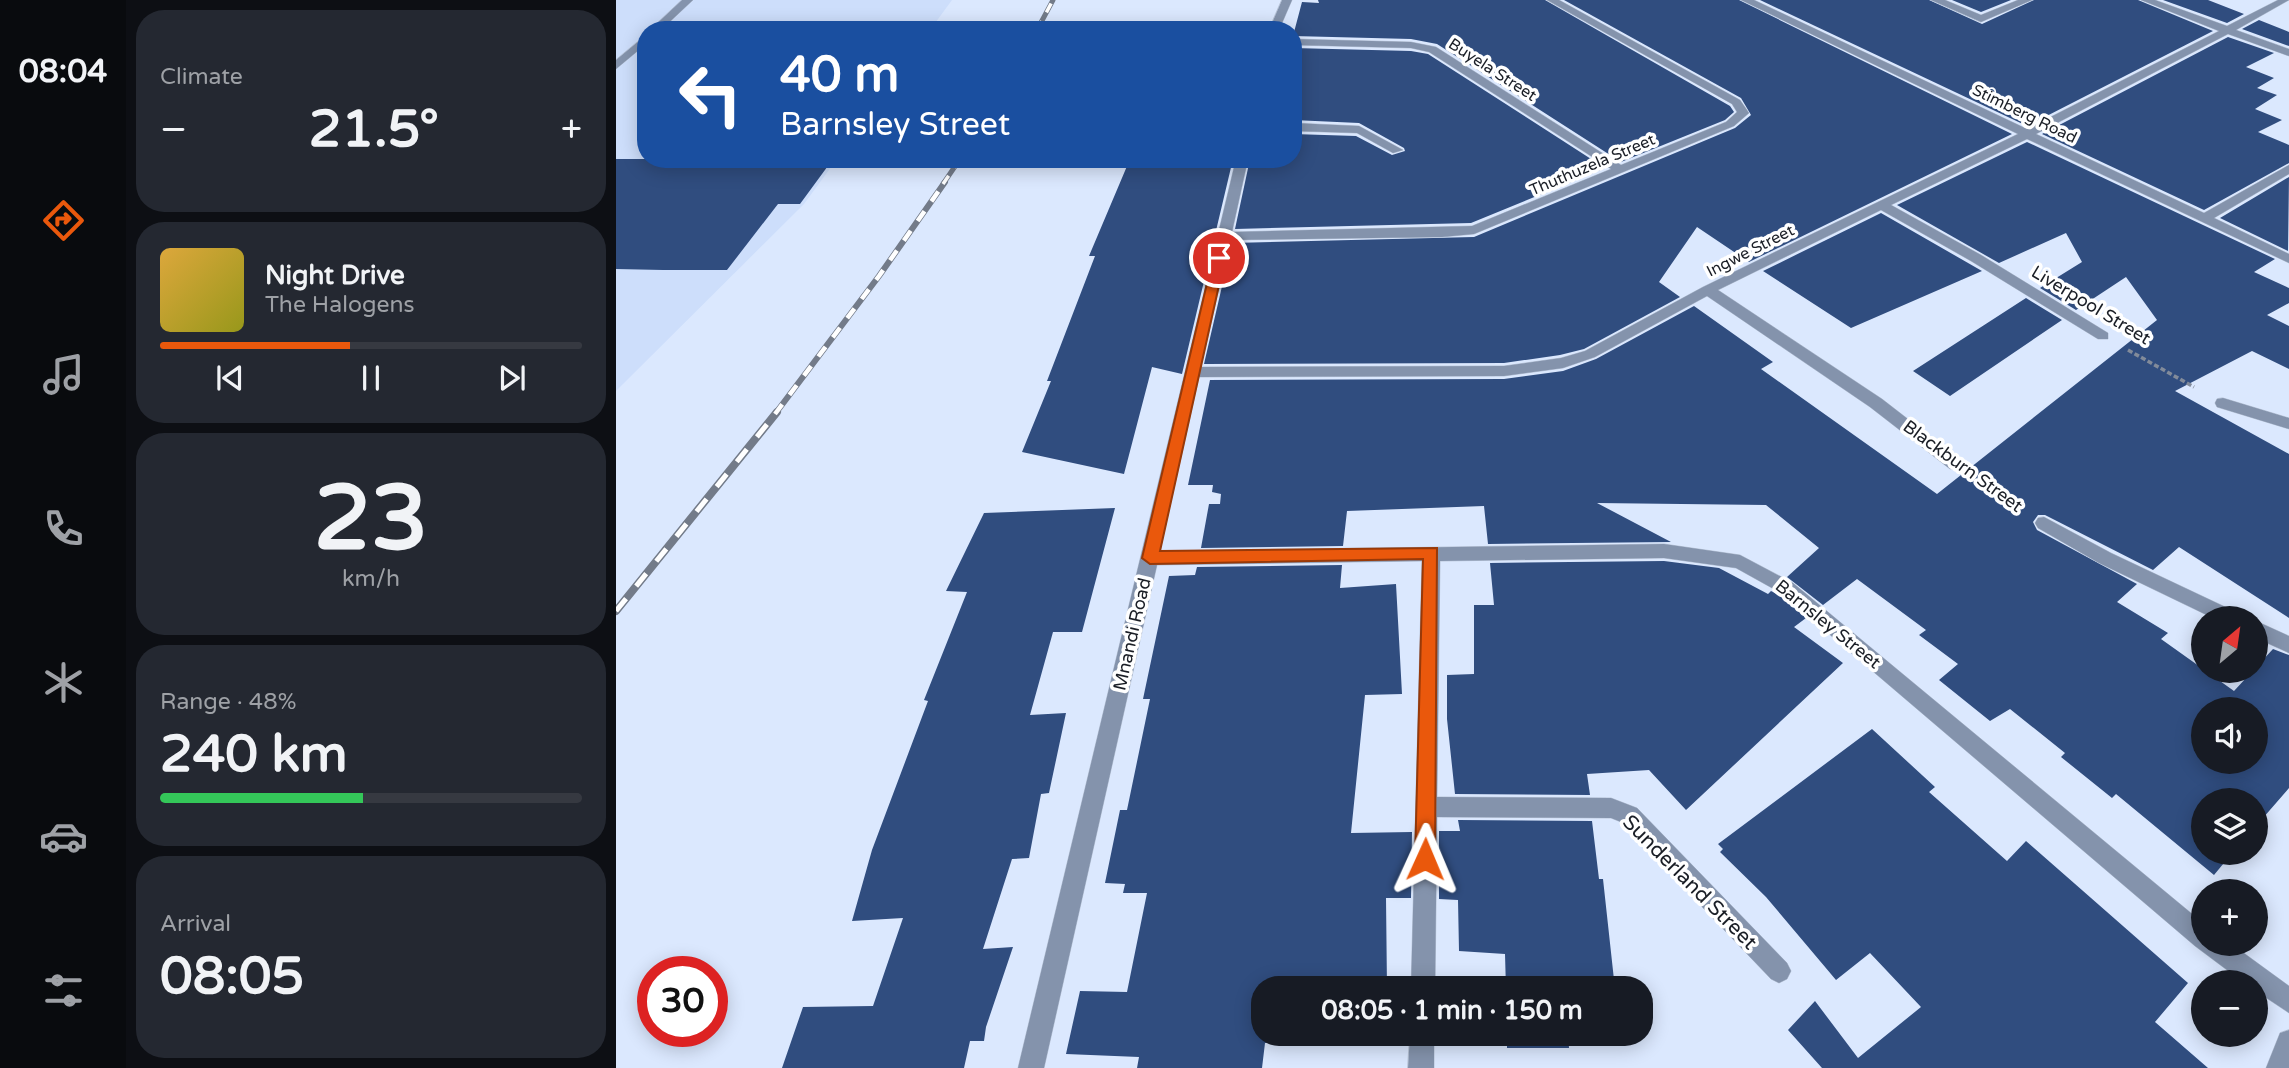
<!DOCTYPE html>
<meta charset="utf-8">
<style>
:root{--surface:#171b24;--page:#242831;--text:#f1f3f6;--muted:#9ea1a6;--line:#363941;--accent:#ea580c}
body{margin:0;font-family:"Varela Round",sans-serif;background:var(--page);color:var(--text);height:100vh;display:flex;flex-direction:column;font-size:26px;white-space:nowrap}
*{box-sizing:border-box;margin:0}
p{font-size:23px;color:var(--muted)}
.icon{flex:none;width:38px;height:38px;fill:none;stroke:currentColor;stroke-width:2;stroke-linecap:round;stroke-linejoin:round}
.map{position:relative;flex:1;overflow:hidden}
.side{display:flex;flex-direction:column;gap:10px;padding:10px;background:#0d0f14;width:490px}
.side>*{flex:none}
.top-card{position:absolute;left:21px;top:21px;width:665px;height:147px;border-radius:28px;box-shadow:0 4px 18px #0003;background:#1a4fa0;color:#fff;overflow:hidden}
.needle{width:46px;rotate:29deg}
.buttons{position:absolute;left:1575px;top:606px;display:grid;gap:14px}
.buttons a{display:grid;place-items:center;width:77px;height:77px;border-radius:50%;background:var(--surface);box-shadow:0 4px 18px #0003;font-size:35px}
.speed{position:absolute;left:21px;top:956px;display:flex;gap:14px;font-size:35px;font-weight:700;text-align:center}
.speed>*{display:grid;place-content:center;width:91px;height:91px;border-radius:50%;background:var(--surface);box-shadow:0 4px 18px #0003;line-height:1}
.speed .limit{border:10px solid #d22;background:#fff;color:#111}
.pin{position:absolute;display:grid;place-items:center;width:60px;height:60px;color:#fff;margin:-30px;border:4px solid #fff;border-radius:50%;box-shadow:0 2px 7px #0007}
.me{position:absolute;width:77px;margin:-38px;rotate:1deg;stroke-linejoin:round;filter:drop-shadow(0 0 5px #0008)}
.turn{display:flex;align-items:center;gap:24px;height:147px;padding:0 28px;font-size:32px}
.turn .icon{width:91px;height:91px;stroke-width:2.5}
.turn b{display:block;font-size:49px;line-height:60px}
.big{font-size:52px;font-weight:800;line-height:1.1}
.side .card{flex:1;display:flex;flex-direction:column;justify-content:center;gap:10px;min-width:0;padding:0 24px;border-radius:28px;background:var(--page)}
.side .dial{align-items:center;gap:0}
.dial b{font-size:91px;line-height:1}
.song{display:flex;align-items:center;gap:21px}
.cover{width:84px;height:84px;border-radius:10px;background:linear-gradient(135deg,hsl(40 70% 55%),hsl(60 70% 35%))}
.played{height:7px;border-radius:4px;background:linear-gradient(90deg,var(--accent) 45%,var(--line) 45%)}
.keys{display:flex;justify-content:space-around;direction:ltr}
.heat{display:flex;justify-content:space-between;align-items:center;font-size:38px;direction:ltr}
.charge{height:10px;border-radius:5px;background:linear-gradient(90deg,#34c759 48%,var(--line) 0)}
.trip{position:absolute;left:635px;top:976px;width:402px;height:70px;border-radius:28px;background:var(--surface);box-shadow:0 4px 18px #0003;font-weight:800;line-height:70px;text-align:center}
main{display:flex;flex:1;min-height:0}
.tabs{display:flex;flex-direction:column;width:126px;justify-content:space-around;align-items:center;background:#090b0e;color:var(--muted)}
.tabs .icon{width:49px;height:49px}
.tabs .on{color:var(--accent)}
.tabs b{font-size:32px;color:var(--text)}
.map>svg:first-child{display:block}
</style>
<main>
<nav class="tabs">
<b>08:04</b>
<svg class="icon on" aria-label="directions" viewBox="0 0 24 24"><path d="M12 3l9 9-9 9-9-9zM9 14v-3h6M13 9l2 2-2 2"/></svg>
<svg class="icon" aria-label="music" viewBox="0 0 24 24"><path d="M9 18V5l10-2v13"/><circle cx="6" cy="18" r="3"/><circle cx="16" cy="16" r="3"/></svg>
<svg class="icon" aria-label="phone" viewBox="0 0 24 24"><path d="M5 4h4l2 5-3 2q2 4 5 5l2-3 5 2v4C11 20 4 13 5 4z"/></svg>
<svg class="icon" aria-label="climate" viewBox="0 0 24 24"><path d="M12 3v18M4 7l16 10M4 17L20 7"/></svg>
<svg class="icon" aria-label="car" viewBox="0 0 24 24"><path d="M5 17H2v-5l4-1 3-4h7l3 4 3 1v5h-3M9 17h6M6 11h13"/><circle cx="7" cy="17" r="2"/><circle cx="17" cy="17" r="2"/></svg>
<svg class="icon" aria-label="filters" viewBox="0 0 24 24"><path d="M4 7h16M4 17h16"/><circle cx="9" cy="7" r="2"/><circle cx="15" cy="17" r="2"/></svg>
</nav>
<section class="side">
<div class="card"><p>Climate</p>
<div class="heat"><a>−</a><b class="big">21.5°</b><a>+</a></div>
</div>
<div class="card">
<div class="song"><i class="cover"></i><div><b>Night Drive</b><p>The Halogens</p></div></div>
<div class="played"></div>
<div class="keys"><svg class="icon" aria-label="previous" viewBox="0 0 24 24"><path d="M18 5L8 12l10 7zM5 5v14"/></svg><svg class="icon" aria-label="pause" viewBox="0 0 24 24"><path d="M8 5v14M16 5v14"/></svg><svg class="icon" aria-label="next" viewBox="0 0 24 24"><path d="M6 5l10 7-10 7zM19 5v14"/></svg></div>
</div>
<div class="card dial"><b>23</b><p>km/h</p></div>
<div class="card"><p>Range · 48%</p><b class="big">240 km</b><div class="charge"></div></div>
<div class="card"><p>Arrival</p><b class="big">08:05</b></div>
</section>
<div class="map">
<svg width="1673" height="1068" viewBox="0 0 1673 1068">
<rect width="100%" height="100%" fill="#dbe8fe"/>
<!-- built -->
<path fill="#cddefb" d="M0,0h336l-22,30h-284v129h191l-33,45 -188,187z"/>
<!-- building -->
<path fill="#304d7f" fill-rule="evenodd" d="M702,0h227l185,106 4,6 -9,8 -104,42 -184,-118 -26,-5 -118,-3 9,-34 17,1z
M948,0h175l273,134 -263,128 -52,-35 -38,55 21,15 -96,52 -24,6 -56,8 -300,1 28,-121 242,-6 261,-109 16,-13 -10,-17z
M1144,0h169l53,24 52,-24h104l75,31 -186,95z
M1336,0h59l-30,12z
M1547,0h45l36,14 -17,9z
M1643,20l30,12v14l-47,-17z
M1612,37l46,16 -28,14 28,11 -17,10 20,7 -22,14 27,11 -24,12 31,13v18l-85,47 -162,-76z
M677,48l118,3 17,3 177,114 -134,55 -236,6 15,-70h43v-25l63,2 36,19 13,-4 -1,-3 -45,-25 -66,-3z
M1411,142l248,117 -21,13 35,16v15l-22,12 22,11v43l-37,-18 -77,40 114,63v164l-110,-71 -26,23 -108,-55h-7l-5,7 4,8 100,54 -20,18 51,31 -7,6 73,52 39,-42 16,6v133l-33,38v-26h-53v52h30l-19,23 -98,-81 -4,4 -51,-41 4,-4 -55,-44 -20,12 -51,-41 19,-16 -39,-29 7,-5 -69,-51 -34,26 -36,-28 32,-29 -53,-43 -169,-2 74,39 -183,2 -4,-38 -137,5 -4,35 -142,2 8,-44h11l1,-10 -9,-2 1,-7h-25l22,-105h-3l297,-1 59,-8 33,-12 98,-53 79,56 -12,7 176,125 220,-174 -31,-43 -50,33 -36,-22 42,-26 -16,-29 -67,30 -102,-58zM1587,709h53v52h-53z
M0,159h217l-33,45h-22l-51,66h-64l-47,-1z
M514,159h103l-51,215 -30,-7 -28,107 -102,-22 29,-71h-4l48,-125h-6z
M1673,177l-1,74 -68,-33z
M1265,213l101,58 -131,57 -88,-57z
M1410,298l36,22 -112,76 -37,-25z
M499,508l-33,124h-29l-23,83 36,-2 -17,80 -8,1 -12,64 -17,1 -29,90 30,-2 -27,80 -2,14h-14l-6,27h-182l21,-61 70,-1 30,-88 -51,3 20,-71 56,-149 -4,-1 43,-108 -21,-1 38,-78z
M1048,561l55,7 49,26 3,-3 8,4 27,23 -12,9 49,36 -157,147 -37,-40 -62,4 3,21 -135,-1 -8,-75v-44l27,-1v-69h20l-4,-42z
M726,565l-2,23 56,-4 6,110 -37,1 -14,138 61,-1 -1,66h-25l1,91h-123v45h123v9h-122l-3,25h-125l2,-11 -73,-3 14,-63 47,1 20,-99h-24l2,-9 -20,-1 15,-73h7l23,-111h-7l26,-123 26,-1 2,-8z
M1256,729l63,58 -6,5 78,69 19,-20 162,142 -33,39 53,46h-386l-34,-38 27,-29 43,57 63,-51 -51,-54 -34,27 -70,-83 -46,-45 3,-3 -5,-5z
M842,820l134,1 7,58h4l12,110h-109l-1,-35 -46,-3 -1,-51 -19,-1v-68h21z
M891,1034h61l1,14h-62z"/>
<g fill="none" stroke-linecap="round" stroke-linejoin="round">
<!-- minor casing -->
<g stroke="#b8c4d7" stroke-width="1">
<path id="minor" d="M66,0h11l-32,30h-11z
M666,0h10l-13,30h-10z
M931,0h12l181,100 9,13 -15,13 -260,108 -32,3 -212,3 -29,127 303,-1 57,-8 24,-7 118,-64 315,-153 -277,-134h13l273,129 192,-98 -78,-31h14l72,26 51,-26h11l-53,30 53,19v7l-61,-22 -192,100 168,79 85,-48v9l-75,44 75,36v9l-262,-124 -136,66 90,50 127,78v6h-10l-127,-78 -90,-51 -163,80 164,109 80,62 2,4 -2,4h-12l-80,-62 -163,-111 -112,61 -32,11 -59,8 -305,1 -39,174 504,-7 76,11 53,28 410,340v20h27l59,43v27l-33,-22v-9h-13l-48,-36 -414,-353 -45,-25 -72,-10 -224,3 -3,236 174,1 26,10 150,155 4,8 -4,8 -8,4 -8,-4 -150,-157 -10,-4 -174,-1 -2,172h-24l11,-428 -265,4 -113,503h-26l218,-909h12l-16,73 240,-6 139,-57 -182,-117 -18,-4 -118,-3v-6l118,3 25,5 185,118 105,-43 11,-10 -5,-8z
M1315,0h14l36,15 37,-15h14l-51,22z
M30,35v9l-30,25v-9z
M677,123l66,3 44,24 -10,3 -36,-20 -64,-2z
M1607,398l66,20v11l-72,-22 -2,-4 2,-4z
M1428,517l67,36 127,60 2,5h-27l-114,-55 -61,-35 -3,-5 3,-5z
M1640,621l33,15v17l-33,-15z
M1673,1030v38h-23l14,-35z
M794,1034h24v34h-26z"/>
</g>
<!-- path-far1 -->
<path stroke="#828b9a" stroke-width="3.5" stroke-dasharray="5 2.5" stroke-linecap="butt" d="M1512,350l66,37"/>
<!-- path -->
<path stroke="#828b9a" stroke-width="4.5" stroke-dasharray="7 3.5" stroke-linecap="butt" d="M1364,481l36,25"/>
<!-- minor -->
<use href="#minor" fill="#8493ac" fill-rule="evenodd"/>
<!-- rail-far2 casing -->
<g stroke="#737b89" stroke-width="5">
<path id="rail-far2" d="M421,30l16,-30
M327,184l17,-25"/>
</g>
<!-- rail-far1 casing -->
<g stroke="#737b89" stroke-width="6">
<path id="rail-far1" d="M159,414l104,-138 66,-94"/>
</g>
<!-- rail casing -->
<g stroke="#737b89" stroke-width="8">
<path id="rail" d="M0,611l161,-199"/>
</g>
<!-- rail-far2 -->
<use href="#rail-far2" stroke="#fff" stroke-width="3.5" stroke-dasharray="10" stroke-linecap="butt"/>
<!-- rail-far1 -->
<use href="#rail-far1" stroke="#fff" stroke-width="4.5" stroke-dasharray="12" stroke-linecap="butt"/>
<!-- rail -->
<use href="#rail" stroke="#fff" stroke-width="5" stroke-dasharray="16" stroke-linecap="butt"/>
</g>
<!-- route -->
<path fill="#ea580c" stroke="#983908" stroke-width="2" d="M603,255l6,3 -65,293 277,-3 -2,311 -3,7 -7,2 -7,-2 -3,-7 8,-300 -273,5 -8,-6 71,-300z"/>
<g text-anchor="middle" stroke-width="7" stroke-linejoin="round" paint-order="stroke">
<!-- far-street labels -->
<g font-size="16" fill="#1a1e26" stroke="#fff">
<text transform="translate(877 69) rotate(33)" y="6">Buyela Street</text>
<text transform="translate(1409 113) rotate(26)" y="6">Stimberg Road</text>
<text transform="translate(976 164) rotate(-23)" y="6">Thuthuzela Street</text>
<text transform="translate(1134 250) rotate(-27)" y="6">Ingwe Street</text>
</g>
<!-- street labels -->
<g font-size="18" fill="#1a1e26" stroke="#fff">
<text transform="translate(1475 305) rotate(31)" y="6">Liverpool Street</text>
<text transform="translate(1347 466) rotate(36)" y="6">Blackburn Street</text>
<text transform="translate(1212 624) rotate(39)" y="6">Barnsley Street</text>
<text transform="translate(516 634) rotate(-77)" y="6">Mnandi Road</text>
</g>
<!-- near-street labels -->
<g font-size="21" fill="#1a1e26" stroke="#fff">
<text transform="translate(1074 882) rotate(45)" y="7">Sunderland Street</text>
</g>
</g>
</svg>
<div class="buttons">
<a><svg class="needle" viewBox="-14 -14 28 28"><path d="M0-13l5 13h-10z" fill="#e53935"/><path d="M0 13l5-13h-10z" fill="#9ea1a6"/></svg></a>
<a><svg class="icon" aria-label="sound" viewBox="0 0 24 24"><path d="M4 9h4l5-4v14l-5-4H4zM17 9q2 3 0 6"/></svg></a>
<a><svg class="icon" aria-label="layers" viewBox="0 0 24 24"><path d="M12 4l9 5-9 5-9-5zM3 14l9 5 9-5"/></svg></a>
<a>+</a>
<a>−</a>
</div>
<div class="speed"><div class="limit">30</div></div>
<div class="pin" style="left:603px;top:258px;background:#d93025"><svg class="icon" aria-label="arrive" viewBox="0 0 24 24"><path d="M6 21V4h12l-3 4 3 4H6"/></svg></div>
<svg class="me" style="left:809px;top:859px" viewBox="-20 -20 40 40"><path d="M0-17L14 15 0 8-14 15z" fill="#ea580c" stroke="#fff" stroke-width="4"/></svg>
<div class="trip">08:05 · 1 min · 150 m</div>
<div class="top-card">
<div class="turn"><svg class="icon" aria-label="left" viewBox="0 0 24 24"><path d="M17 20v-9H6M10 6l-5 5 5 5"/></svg><div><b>40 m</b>Barnsley Street</div></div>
</div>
</div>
</main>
